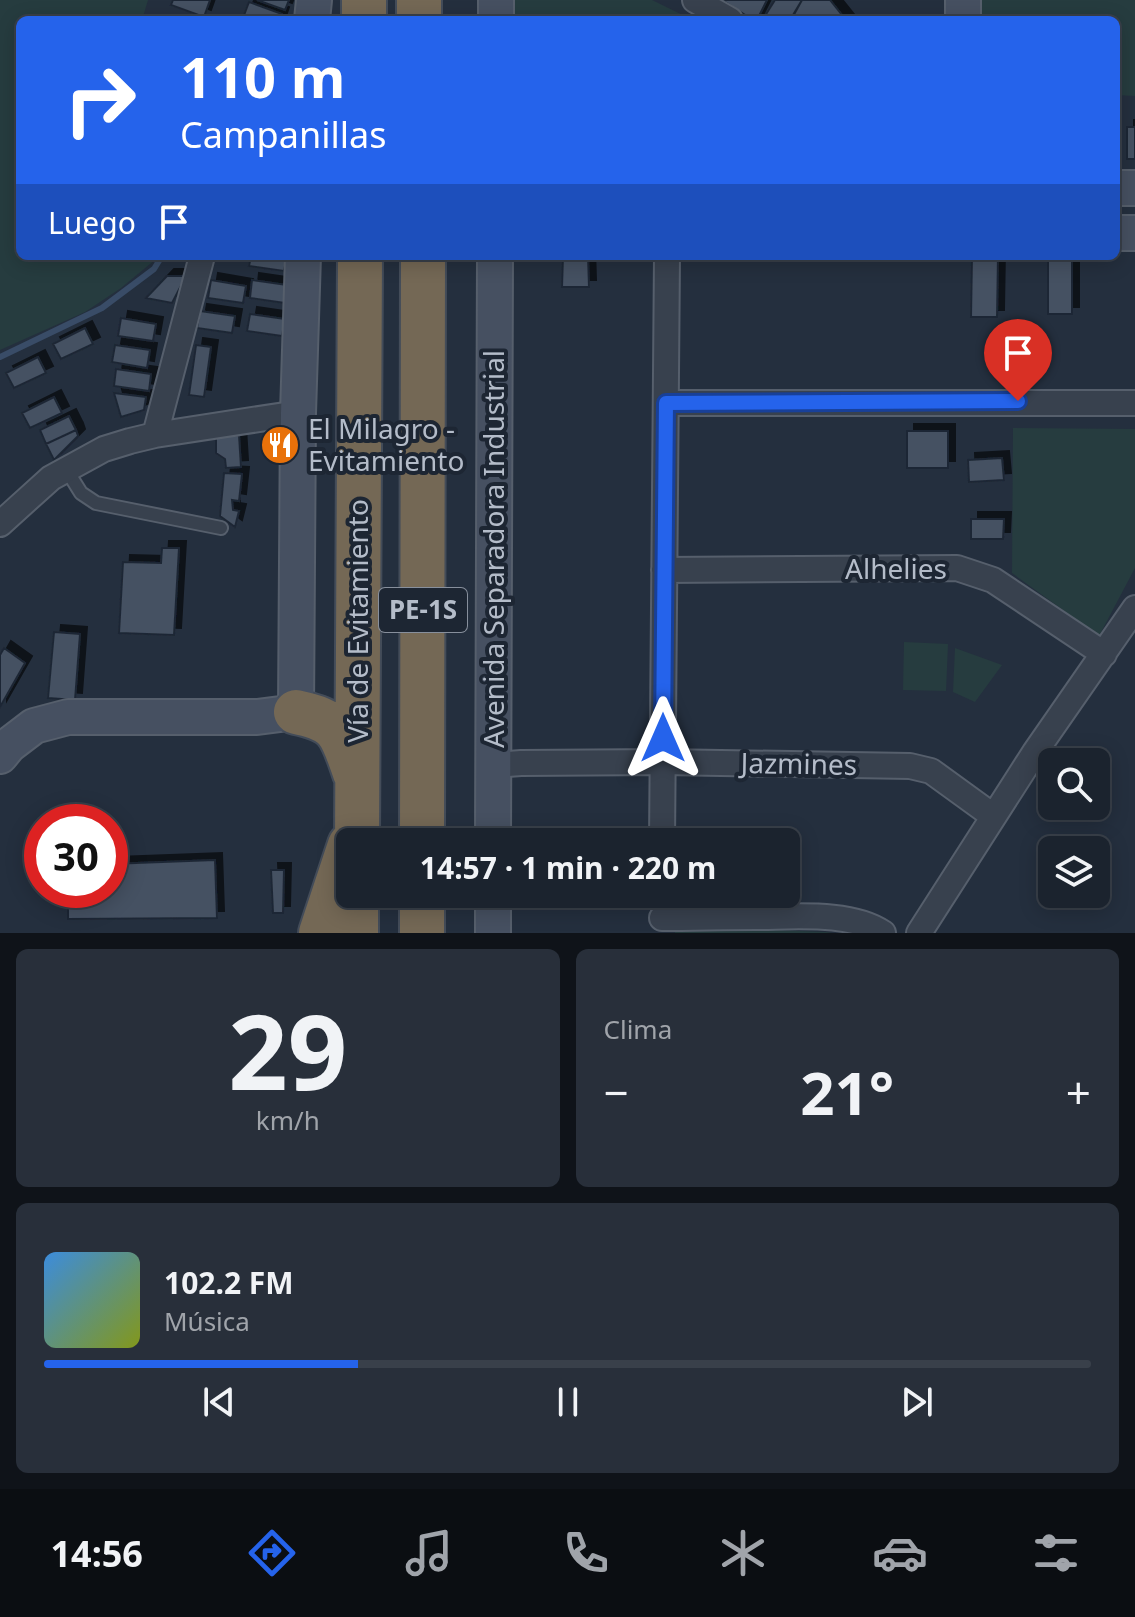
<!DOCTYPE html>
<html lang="es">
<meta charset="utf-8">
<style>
:root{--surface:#1b232e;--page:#282f3a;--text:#f1f3f6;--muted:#a0a4aa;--line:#39404a;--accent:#2563eb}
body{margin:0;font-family:"Noto Sans",sans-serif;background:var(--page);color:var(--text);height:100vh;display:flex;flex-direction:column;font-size:30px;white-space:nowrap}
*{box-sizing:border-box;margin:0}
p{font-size:26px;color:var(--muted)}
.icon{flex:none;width:44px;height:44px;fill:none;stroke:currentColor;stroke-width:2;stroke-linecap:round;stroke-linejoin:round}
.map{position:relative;height:933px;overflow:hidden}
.panel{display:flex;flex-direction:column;gap:16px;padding:16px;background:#0f1319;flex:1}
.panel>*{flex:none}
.top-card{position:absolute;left:16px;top:16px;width:1104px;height:244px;border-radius:12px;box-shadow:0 4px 20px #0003,0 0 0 2px var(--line);background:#2563eb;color:#fff;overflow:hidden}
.fabs{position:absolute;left:1038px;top:748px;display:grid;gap:16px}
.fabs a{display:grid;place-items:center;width:72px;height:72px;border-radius:12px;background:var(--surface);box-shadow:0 4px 20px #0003,0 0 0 2px var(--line);font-size:40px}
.speed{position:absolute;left:24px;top:804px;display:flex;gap:16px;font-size:40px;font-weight:700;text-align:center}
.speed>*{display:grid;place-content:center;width:104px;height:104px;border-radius:50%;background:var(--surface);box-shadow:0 4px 20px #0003,0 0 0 2px var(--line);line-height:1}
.speed .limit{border:12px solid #d22;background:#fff;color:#111}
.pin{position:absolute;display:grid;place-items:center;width:68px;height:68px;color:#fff;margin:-82px -34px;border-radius:50% 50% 50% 0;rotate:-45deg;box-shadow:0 0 8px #0007}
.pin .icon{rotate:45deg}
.me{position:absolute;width:88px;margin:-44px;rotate:0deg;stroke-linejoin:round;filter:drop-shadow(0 0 6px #0008)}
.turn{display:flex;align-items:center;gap:28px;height:168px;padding:0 32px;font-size:36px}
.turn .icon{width:104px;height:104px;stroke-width:2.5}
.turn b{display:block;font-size:56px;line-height:68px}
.then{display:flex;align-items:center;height:76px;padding:0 32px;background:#0003;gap:16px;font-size:30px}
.big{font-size:60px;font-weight:700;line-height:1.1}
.panel .tile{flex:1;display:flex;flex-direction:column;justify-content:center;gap:12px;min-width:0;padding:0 28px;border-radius:12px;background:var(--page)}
.panel .dial{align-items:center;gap:0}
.dial b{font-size:104px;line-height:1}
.song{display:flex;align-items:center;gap:24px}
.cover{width:96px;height:96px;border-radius:12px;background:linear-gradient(135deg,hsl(210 70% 55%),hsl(70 70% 35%))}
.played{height:8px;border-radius:4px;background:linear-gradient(90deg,var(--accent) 30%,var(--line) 30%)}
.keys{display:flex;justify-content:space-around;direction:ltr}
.heat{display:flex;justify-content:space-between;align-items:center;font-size:44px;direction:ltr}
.panel .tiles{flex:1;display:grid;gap:16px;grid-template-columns:1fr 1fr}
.tile:last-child{grid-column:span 2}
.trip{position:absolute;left:336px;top:828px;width:464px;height:80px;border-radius:12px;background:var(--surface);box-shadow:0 4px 20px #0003,0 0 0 2px var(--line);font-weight:700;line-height:80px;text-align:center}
.tabs{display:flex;height:128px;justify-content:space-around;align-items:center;background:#0b0e12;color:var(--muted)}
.tabs .icon{width:56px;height:56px}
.tabs .active{color:var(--accent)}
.tabs b{font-size:36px;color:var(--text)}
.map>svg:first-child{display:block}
</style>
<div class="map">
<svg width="1135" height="933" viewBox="0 0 1135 933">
<defs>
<filter id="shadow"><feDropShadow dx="7" dy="-7" stdDeviation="0" flood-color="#0009"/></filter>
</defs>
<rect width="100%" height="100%" fill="#242f3e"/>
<!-- green -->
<path fill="#263c3f" d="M0,0h148l-6,20h-122v236h137l-1,3 -35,29 -36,24 -85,38z
M508,0h144l41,20h-185z
M976,0h159v96l-19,-1v-75h-144z
M1013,428l122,1v139l-36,68 -87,-63z
M904,642l44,2 -2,47 -43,-1z
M955,648l47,17 -27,37 -22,-10z
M675,926l151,6 6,1h-157z"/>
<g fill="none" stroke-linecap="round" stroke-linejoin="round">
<!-- stream -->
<path stroke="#394c67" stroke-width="6" d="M0,357l102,-49 52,-39 8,-13"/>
</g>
<!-- building -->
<path fill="#455162" stroke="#1f2835" stroke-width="2" filter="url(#shadow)" d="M173,0h37l-6,17 -33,-12z
M257,0h32l-4,10z
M722,0h45l-10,20h-4z
M775,0h27l-12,20h-25l-2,-1z
M802,0h28l16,20h-55z
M249,2l33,12 -2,6h-32l-5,-2z
M1127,127h8v32h-8z
M251,256h36l-3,15 -35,-5z
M563,256h25l1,31h-27z
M972,256h26l-1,61h-26z
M1048,256h24v58h-24z
M167,276h19l-14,27 -26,-5z
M211,280l35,6 -3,17 -35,-5z
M252,280l35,5 -2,18 -35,-5z
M200,311l35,5 -3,17 -35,-5z
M250,314l35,5 -3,17 -35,-5z
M121,318l35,6 -3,17 -35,-5z
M85,328l8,16 -32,15 -8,-15z
M115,345l35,5 -3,18 -35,-6z
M196,345l15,2 -7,50 -15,-2z
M38,357l8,16 -32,15 -8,-15z
M116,369l35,5 -2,17 -35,-5z
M114,393l32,4 -2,13 -23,7z
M54,397l8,16 -32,15 -8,-15z
M69,416l7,14 -30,14 -6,-14z
M76,430l2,6 -24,24 -8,-16z
M907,431h41v37h-41z
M239,435l2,32 -15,1 -1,-9 -9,-6v-16z
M1002,458l2,22 -35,2 -1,-22z
M224,473l18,1 -3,27 -7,-1 1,10 6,1 -4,16 -15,-11z
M971,519h33l-1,20h-32z
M162,548h17l-5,87 -55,-2 4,-71 38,1z
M54,632l26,2 -5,66 -27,-2z
M4,648l21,15 -25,44v-52z
M215,860l2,58 -149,1v-29h42v-26z
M271,870h13l-1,43h-10z"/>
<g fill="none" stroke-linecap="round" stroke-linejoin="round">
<!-- lane casing -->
<g stroke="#565f6c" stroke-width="16">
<path id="lane" d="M66,469l15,24 15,10 125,25"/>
</g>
<!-- street casing -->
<g stroke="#565f6c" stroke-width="28">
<path id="street" d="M695,0l35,20
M666,403h469
M155,435l47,-179
M0,524l51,-46 53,-29 26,-8 25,-6 143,-22
M664,570l293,-2 36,12 111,74
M493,765l28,-2 142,-1 247,4 21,5 62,45
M662,842l5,-586
M662,918c31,0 62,-1 93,-1 38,0 96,-6 128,16
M919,933l116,-181 100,-144"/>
</g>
<!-- secondary casing -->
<g stroke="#565f6c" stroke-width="38">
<path id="secondary" d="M312,20l2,-20
M496,20v-20
M963,20v-20
M1116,188h19
M1116,233h19
M0,756l9,-11 25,-19 34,-9h189l39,-5 2,-299 5,-157
M493,842l2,-586
M493,933v-39"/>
</g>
<!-- highway casing -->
<g stroke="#434c59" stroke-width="48">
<path id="highway" d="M419,0v20
M364,20v-20
M296,712c44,9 45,21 59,61
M357,842l3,-586
M422,842l1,-586
M321,933l29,-88
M356,933v-39
M422,933v-39"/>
</g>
<!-- lane -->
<use href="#lane" stroke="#38414e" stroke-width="12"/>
<!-- street -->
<use href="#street" stroke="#38414e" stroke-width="24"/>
<!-- secondary -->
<use href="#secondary" stroke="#465061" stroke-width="34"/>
<!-- highway -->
<use href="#highway" stroke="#746855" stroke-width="44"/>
</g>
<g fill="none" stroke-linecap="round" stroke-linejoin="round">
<!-- route casing -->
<g stroke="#184099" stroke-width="20">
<path id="route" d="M663,738l3,-335 352,-2"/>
</g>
<!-- route -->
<use href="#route" stroke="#2563eb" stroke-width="14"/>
</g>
<!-- icons -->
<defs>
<g id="restaurant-disc" transform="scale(2)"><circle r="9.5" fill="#e8710a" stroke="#1d2633"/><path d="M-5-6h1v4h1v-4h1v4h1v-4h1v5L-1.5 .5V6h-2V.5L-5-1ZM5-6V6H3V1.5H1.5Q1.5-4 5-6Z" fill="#fff"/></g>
</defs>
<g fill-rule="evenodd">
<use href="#restaurant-disc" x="280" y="445"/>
</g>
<g text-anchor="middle" stroke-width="8" stroke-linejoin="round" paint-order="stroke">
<!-- shield labels -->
<rect fill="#1d2633" stroke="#878f9c" stroke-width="2" x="379" y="588" width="88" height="44" rx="6"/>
<g font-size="26" font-weight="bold" fill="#b4bcc9">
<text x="423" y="619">PE-1S</text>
</g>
<!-- poi labels -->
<g font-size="28" fill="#b4bcc9" stroke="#1d2633" text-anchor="start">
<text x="308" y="439">El Milagro -<tspan x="308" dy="32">Evitamiento</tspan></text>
</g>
<!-- street labels -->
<g font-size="28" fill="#b4bcc9" stroke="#1d2633">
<text transform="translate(494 549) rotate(-90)" y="10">Avenida Separadora Industrial</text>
<text x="896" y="579">Alhelies</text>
<text transform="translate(358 621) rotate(-90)" y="10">Vía de Evitamiento</text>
<text transform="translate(799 764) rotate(1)" y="10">Jazmines</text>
</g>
</g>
</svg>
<div class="fabs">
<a><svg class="icon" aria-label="search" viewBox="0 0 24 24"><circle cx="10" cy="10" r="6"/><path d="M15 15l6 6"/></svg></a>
<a><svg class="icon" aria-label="layers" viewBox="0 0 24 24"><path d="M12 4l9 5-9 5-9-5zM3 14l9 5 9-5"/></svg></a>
</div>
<div class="speed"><div class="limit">30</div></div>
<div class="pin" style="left:1018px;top:401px;background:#d93025"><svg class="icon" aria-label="arrive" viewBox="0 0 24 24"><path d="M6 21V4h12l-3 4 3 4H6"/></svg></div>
<svg class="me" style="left:663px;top:738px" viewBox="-20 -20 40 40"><path d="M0-17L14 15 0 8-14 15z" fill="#2563eb" stroke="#fff" stroke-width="4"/></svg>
<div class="trip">14:57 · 1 min · 220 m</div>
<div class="top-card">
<div class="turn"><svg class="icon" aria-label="right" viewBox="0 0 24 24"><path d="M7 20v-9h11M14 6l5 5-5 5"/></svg><div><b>110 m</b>Campanillas</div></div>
<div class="then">Luego<svg class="icon" aria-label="arrive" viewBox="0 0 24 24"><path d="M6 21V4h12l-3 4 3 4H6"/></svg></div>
</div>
</div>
<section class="panel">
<div class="tiles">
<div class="tile dial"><b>29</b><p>km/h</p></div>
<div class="tile"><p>Clima</p>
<div class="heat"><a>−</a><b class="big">21°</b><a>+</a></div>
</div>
<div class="tile">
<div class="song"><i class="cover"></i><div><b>102.2 FM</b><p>Música</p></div></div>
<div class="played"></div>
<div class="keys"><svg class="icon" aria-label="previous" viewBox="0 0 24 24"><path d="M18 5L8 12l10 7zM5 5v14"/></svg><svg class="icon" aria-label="pause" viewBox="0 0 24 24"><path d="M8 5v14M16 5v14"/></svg><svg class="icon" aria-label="next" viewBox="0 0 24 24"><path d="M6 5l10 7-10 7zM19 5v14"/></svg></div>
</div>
</div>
</section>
<nav class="tabs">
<b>14:56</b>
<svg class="icon active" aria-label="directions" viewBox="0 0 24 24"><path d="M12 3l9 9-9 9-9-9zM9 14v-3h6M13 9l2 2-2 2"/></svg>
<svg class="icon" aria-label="music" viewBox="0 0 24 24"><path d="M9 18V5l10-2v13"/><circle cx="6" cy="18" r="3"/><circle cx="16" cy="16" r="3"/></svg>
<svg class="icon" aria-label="phone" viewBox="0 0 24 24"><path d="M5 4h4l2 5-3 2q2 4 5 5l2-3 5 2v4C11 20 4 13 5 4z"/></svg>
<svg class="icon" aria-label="climate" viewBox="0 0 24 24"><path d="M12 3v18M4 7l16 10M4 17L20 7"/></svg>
<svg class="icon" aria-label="car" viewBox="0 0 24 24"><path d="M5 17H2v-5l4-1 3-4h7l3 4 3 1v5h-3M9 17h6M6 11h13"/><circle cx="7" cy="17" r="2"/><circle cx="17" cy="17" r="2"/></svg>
<svg class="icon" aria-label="filters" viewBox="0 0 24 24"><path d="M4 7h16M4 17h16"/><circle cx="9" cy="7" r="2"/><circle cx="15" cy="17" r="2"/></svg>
</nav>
